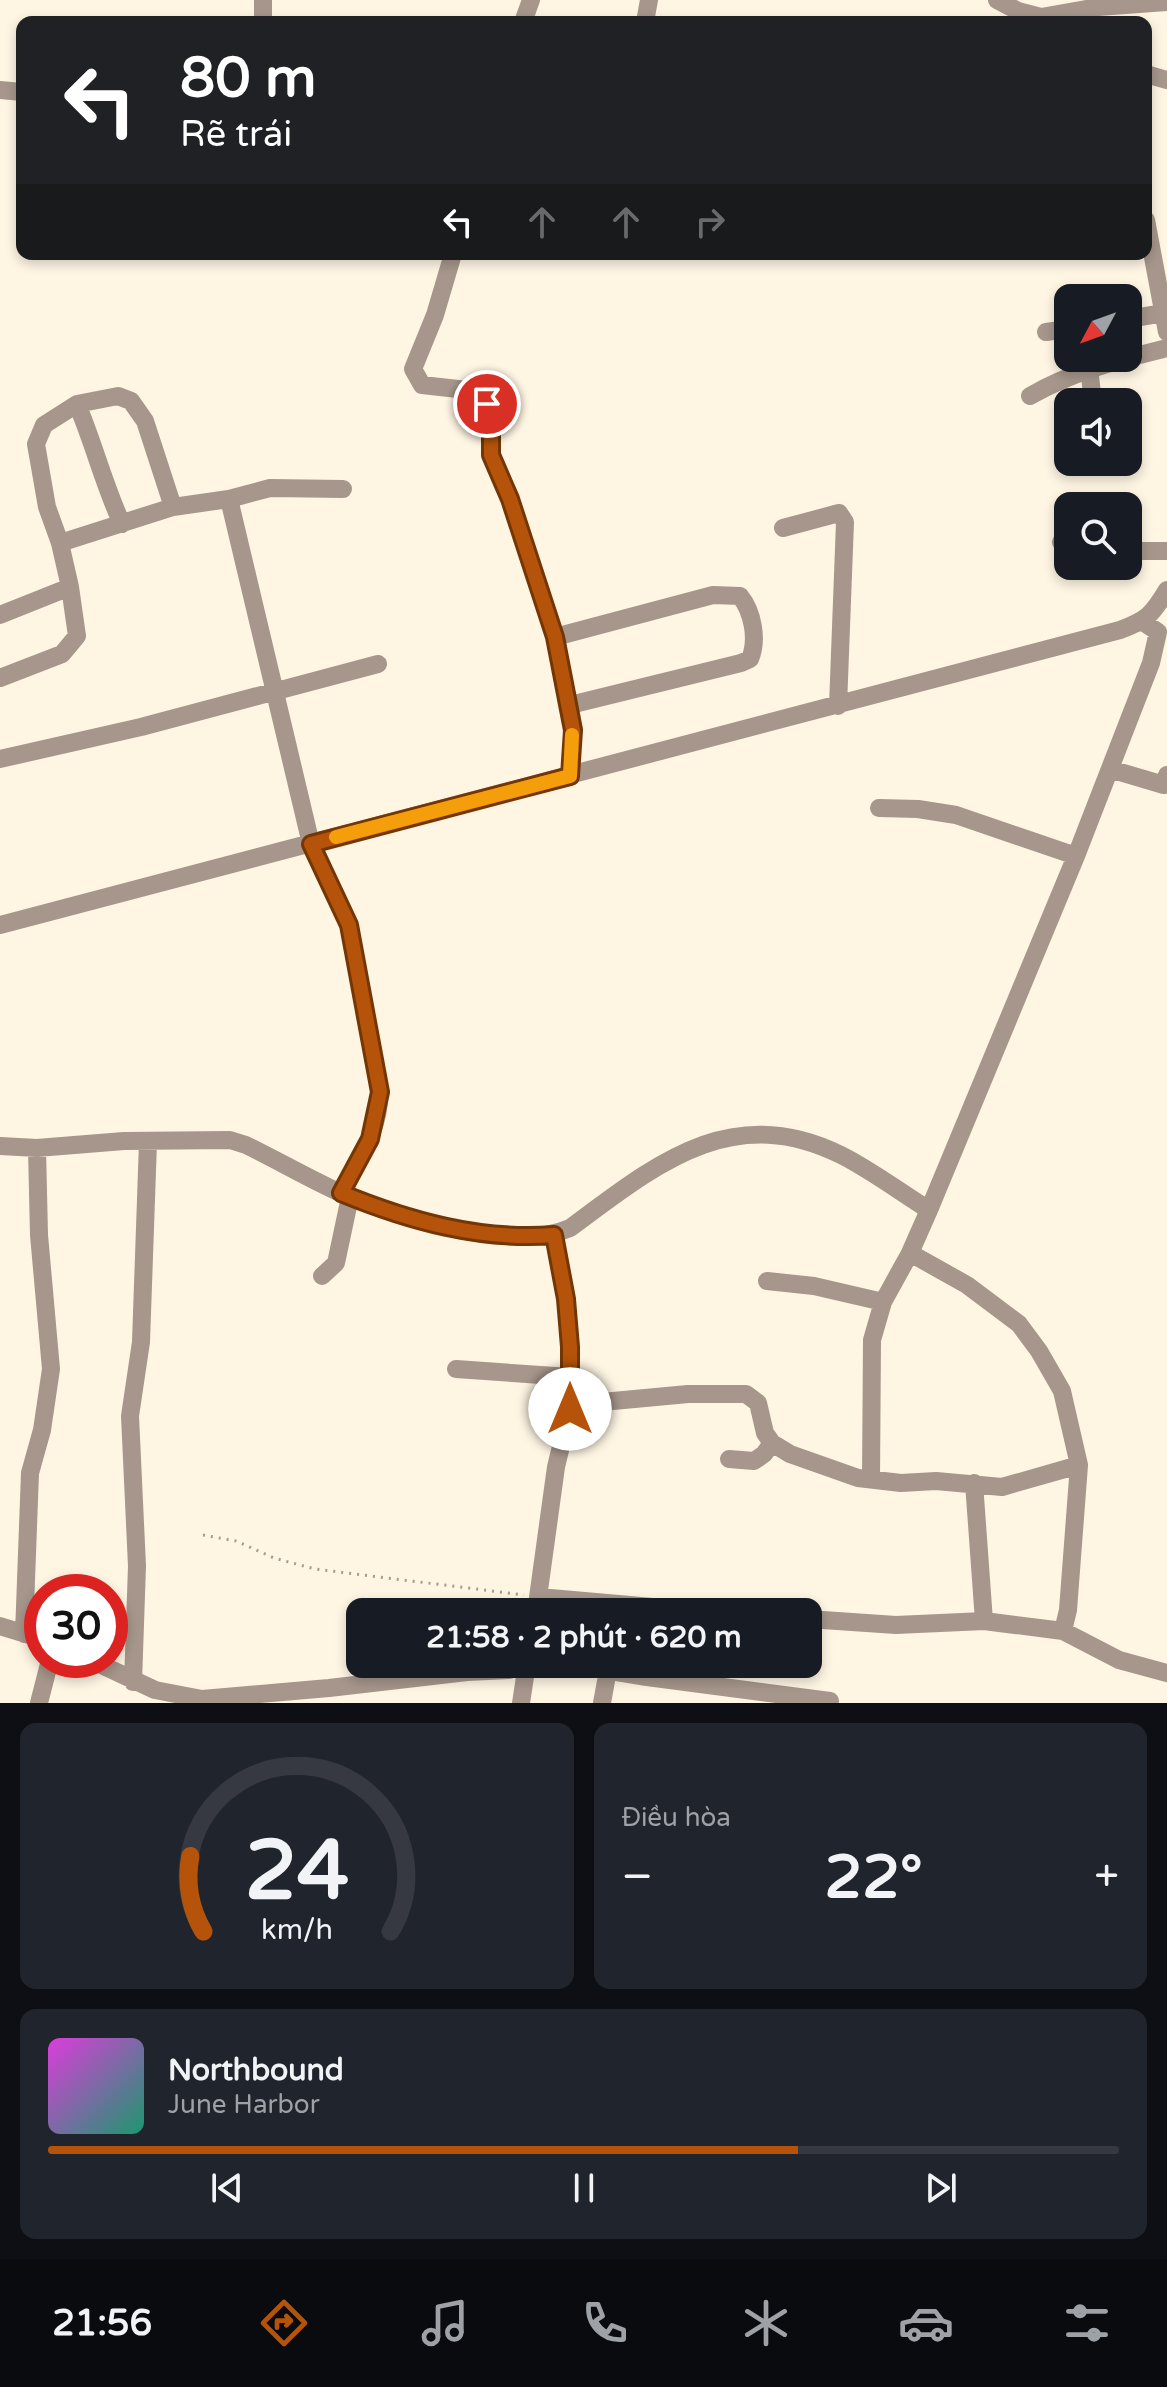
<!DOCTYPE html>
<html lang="vi">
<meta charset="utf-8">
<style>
:root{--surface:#171b24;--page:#20242c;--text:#f1f3f6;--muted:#9ea1a6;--line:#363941;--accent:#b45309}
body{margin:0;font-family:"Varela Round",sans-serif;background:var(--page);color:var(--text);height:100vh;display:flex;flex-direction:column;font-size:30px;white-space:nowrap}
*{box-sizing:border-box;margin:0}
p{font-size:26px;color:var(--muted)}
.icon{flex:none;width:44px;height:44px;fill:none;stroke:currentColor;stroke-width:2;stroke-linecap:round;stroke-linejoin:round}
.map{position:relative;height:1703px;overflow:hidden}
.details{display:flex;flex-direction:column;gap:20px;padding:20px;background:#0d0f14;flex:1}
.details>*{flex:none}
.hud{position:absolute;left:16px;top:16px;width:1136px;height:244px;border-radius:16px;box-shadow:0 4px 12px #0003;background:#202124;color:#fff;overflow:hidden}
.needle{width:52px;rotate:229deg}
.controls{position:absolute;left:1054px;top:284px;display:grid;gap:16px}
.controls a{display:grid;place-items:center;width:88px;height:88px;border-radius:16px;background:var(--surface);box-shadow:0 4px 12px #0003;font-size:40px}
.speed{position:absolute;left:24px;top:1574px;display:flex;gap:16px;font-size:40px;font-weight:700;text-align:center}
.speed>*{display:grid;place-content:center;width:104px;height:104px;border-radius:50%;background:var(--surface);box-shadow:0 4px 12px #0003;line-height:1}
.speed .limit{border:12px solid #d22;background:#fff;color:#111}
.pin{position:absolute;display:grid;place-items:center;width:68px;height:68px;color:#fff;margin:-34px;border:4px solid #fff;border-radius:50%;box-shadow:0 2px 8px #0007}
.me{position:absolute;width:88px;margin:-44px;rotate:0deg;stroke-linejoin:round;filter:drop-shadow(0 0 6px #0008)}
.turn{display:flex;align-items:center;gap:28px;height:168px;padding:0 32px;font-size:36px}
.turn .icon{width:104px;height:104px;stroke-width:2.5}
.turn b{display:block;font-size:56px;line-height:68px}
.lanes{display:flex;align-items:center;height:76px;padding:0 32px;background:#0003;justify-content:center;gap:40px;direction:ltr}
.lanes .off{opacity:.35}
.big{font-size:60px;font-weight:700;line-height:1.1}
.details .widget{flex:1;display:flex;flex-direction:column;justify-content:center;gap:12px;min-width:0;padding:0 28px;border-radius:16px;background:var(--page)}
.details .dial{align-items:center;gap:0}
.dial svg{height:208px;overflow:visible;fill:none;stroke:var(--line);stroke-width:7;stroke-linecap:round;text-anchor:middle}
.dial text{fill:var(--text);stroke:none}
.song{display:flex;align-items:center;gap:24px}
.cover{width:96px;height:96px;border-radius:12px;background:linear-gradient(135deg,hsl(300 70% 55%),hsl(160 70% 35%))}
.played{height:8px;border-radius:4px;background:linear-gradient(90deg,var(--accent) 70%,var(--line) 70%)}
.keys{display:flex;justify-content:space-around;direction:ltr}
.heat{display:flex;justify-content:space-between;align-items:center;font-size:44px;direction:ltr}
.details .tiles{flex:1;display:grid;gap:20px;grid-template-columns:1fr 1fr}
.widget:last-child{grid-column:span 2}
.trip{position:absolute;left:346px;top:1598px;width:476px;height:80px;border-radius:16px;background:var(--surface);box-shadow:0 4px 12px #0003;font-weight:700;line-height:80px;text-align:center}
.menu{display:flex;height:128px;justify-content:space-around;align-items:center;background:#090b0e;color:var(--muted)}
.menu .icon{width:56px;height:56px}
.menu .current{color:var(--accent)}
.menu b{font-size:36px;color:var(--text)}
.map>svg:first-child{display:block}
</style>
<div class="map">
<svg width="1167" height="1703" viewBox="0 0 1167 1703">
<rect width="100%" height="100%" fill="#fef5e3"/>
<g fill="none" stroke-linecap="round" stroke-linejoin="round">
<!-- path -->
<path stroke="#a49d8f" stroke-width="3" stroke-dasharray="2 6" stroke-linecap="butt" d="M203,1535l33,6 38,17 41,11 209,26"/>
<!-- minor -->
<path stroke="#a6968b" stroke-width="18" d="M263,0v22
M997,0l21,11 23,6 57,-10 69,-5
M523,22l8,-22
M645,22l4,-22
M1146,74l21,6
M0,90l22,2
M1146,220l21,112
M453,254l-18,61 -22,54 9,16 45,5 20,14 4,22v29l19,44 45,138 18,93 -3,46
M1128,319l36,-6
M1046,332l22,-3
M1089,368l4,34
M1030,396c43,-25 89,-36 137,-48
M77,404c17,40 27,81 45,120
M229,499l82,345 38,81 29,157c7,40 -19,78 -37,111
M783,528l56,-15 6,9 -7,184
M1061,542l7,1
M60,543l113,-36 56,-8 41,-11 73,1
M1128,551h39
M0,615l70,-28
M555,637l158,-42 27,1c13,16 18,44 10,63l-9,4 -171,42
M0,678l62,-24 15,-18 -7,-49 -10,-44 -13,-36 -11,-63 8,-19 33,-21 41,-8 13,5 14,20 28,86
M0,759l141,-32 237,-63
M1110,769l54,16 3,-10
M879,808l39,1 38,6 120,41
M0,925l1120,-295c27,-10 32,-15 47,-40
M0,1146l37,2 87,-7 106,-1 16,5c33,16 65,35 99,50 55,23 169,58 225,33 84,-62 161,-128 271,-73 30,15 59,37 88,55l147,-354 75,-193 7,-31 -15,-10
M910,1253l57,32 52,39 20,27 23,40 17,74 -11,145 -5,21
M322,1276l14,-13 14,-66
M767,1281l47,5 69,16
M456,1369l114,8
M570,1405l118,-11h58l12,9 7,30 7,10 18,11 68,24 43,5 35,-2 66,6 77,-22
M729,1459l25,2 10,-7 8,-11
M871,1478l1,-138 11,-38 27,-49 19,-43
M974,1483l10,138
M539,1597l170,15
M536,1612l20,-145 14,-58v-62l-4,-48 -12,-64
M808,1619l88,6 88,-4 79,10 56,29 48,13
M0,1626l42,13
M24,1634l6,-161 12,-43 9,-61 -12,-134 -2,-87
M91,1660l64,30 47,9 127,-11 138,-16 42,-2 17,-6
M568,1664l79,13 183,24
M133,1682l4,-116 -7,-150 11,-74 7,-200
M39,1703l11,-43
M521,1703l6,-39
M602,1703l6,-33"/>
</g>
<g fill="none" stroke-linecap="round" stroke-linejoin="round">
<!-- route casing -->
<g stroke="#753606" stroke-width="20">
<path id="route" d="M487,404l4,22v29l19,44 45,138 18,93 -3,46 -259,68 38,81 31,167 -10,47 -29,54c68,28 140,48 213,42l12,64 4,48v62"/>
</g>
<!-- route -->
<use href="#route" stroke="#b45309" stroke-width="14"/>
<!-- slow -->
<path stroke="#f59e0b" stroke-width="14" d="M336,837l234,-61 2,-41"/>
</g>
</svg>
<div class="controls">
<a><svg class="needle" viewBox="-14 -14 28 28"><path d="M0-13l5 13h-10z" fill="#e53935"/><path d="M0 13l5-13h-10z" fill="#9ea1a6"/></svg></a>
<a><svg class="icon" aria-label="sound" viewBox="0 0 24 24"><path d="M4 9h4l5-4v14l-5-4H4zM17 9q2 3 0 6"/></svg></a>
<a><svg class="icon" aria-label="search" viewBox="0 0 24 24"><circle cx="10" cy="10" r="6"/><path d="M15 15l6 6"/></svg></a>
</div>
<div class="speed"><div class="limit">30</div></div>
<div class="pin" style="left:487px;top:404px;background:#d93025"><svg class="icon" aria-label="arrive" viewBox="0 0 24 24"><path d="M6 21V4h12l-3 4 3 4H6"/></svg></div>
<svg class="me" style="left:570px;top:1409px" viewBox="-20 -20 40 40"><circle r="19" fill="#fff"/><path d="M0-13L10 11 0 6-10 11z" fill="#b45309"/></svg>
<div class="trip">21:58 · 2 phút · 620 m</div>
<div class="hud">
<div class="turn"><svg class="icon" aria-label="left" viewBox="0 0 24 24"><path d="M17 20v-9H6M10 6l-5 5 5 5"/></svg><div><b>80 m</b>Rẽ trái</div></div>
<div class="lanes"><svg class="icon" aria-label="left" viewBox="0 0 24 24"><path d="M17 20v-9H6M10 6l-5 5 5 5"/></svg><svg class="icon off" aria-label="ahead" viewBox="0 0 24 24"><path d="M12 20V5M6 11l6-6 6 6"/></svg><svg class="icon off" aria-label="ahead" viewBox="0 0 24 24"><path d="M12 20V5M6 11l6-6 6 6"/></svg><svg class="icon off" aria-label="right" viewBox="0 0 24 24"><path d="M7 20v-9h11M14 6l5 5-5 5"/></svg></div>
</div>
</div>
<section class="details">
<div class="tiles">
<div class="widget dial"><svg viewBox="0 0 100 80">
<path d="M14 69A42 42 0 1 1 86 69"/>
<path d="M14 69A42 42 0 0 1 9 40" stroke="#b45309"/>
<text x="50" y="56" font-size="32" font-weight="700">24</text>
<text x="50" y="72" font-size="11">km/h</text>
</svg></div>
<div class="widget"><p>Điều hòa</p>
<div class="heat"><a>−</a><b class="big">22°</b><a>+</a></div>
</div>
<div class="widget">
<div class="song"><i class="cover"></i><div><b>Northbound</b><p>June Harbor</p></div></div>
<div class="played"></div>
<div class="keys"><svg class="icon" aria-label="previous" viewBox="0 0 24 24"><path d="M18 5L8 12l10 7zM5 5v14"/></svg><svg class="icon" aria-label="pause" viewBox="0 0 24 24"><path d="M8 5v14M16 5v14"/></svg><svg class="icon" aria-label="next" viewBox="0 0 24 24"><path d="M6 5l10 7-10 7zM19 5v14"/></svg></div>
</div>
</div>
</section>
<nav class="menu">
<b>21:56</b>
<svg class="icon current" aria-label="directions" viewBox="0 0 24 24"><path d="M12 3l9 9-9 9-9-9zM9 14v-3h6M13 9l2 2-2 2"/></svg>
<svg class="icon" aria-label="music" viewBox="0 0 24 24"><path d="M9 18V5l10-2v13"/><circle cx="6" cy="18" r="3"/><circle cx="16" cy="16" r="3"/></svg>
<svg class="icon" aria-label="phone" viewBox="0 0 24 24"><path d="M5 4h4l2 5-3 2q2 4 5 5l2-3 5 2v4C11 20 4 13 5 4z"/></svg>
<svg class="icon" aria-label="climate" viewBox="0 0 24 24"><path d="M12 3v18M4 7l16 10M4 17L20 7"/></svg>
<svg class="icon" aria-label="car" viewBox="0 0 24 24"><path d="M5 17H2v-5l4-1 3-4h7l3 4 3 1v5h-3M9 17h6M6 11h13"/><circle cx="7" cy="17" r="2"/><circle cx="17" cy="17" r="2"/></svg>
<svg class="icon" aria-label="filters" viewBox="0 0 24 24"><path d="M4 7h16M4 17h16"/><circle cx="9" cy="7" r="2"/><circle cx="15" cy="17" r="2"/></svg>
</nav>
